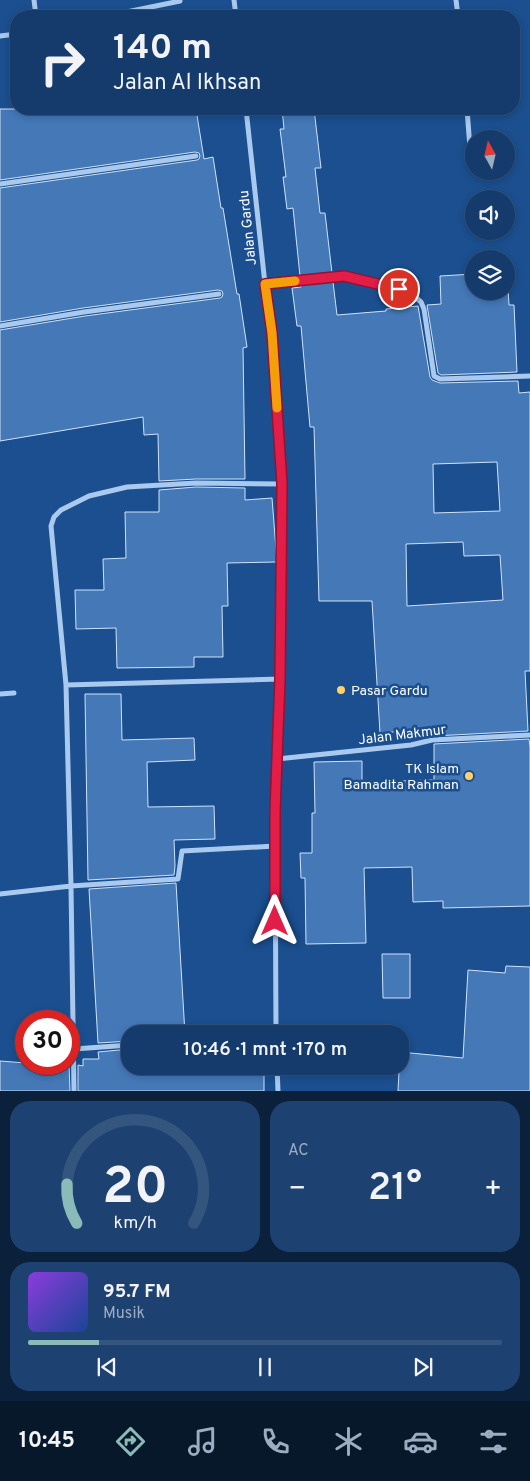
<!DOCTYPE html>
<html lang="id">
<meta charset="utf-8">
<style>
:root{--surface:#143b6b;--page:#1d4271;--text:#f1f3f6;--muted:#9dadc1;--line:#33557e;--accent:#8bbbb9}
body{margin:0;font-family:Overpass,sans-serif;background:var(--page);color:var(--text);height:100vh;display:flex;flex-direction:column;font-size:19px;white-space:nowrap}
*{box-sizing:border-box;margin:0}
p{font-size:16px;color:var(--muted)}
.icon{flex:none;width:28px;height:28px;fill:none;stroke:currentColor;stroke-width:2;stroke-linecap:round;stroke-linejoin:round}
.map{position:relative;height:1091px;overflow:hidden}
.panel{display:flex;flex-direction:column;gap:10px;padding:10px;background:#0b203b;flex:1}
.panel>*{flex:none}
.guide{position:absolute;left:10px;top:10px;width:510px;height:105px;border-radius:20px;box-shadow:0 2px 8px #0003,0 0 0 1px var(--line);background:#143b6b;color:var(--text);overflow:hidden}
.needle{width:32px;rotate:352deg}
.buttons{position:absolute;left:465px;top:130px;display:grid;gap:10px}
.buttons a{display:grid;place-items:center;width:50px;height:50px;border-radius:50%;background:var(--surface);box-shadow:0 2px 8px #0003,0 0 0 1px var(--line);font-size:25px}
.speed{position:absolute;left:15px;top:1010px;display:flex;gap:10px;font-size:25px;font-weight:700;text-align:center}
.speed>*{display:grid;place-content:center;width:65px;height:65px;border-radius:50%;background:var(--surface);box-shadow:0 2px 8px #0003,0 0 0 1px var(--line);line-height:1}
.speed .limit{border:8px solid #d22;background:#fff;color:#111}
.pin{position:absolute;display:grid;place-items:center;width:42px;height:42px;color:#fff;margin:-21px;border:2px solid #fff;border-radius:50%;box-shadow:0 1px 5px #0007}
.me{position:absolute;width:55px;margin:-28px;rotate:0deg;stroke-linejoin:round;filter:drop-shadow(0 0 4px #0008)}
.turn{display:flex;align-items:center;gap:18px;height:105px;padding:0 20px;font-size:22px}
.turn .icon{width:65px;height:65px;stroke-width:2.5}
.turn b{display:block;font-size:35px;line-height:42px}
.big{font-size:38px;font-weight:600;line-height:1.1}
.panel .tile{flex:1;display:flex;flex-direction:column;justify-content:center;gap:8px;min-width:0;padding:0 18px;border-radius:20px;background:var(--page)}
.panel .dial{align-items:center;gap:0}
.dial svg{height:130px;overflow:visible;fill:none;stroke:var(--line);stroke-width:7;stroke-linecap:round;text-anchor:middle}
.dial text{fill:var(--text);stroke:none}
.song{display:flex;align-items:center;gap:15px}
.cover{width:60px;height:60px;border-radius:8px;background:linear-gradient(135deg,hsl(270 70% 55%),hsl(220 70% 35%))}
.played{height:5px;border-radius:2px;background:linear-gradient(90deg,var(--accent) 15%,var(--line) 15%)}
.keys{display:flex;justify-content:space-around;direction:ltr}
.heat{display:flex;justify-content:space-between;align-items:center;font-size:28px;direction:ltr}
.panel .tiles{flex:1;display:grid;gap:10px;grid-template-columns:1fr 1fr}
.tile:last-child{grid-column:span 2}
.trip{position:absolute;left:121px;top:1025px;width:288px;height:50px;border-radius:20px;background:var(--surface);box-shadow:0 2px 8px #0003,0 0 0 1px var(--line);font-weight:600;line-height:50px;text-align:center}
.tabs{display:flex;height:80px;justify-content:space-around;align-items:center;background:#08182b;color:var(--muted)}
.tabs .icon{width:35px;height:35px}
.tabs .current{color:var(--accent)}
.tabs b{font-size:22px;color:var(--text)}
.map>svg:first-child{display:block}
</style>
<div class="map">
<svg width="530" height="1091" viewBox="0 0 530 1091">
<rect width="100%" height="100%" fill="#1b4f8f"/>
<!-- building -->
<path fill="#4478b7" stroke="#cfe3fa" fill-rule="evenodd" d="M0,109h196l8,50 9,-2 8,51h2l14,86h2l8,53 -4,1 2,131h-49l-37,2 -1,-47 -14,1 -1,-18 -143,24v-111l85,-14 135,-18 2,-1 1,-3 -1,-3 -4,-1 -135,18 -83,14v-134l197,-28 2,-1 1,-3 -1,-3 -4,-1 -195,28z
M282,109h32l7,59h-6l5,45h5l7,60 -32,3 -7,-68 -6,1 -4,-32h3l-6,-48h4z
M507,272l2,33h5l3,67 -76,3 -3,-2 -11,-68 14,-1 -1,-28 34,-2v17h32z
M333,282l4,33 49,-4v-2l32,-3 12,71 2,3 8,3 78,-2 1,12 11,-1v279h-5l3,60 -94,5 -1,-7 -53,4 -8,-132h-53l-5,-174h-4l-9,-101h-4l-5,-38 9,-1v-2zM497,462l3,49 -66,2 -1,-49zM463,542l1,14 36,-1 3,45 -96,6 -1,-62z
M196,487l49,1v12l27,-2 5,64 -50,1 1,43h-6l1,51h-29v10l-77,1 -1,-40 -40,1 -1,-39h29l-1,-31 23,-1 -1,-46h34v-22z
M85,694h36l1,46 72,-2 1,22 -48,2 1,45 66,-1 1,33 -41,1 1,26 -1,9 -86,5z
M529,739l1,8v159l-87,2v-7l-30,1 -1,-35 -48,1 2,75 -60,1 -1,-66h-4l-1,-25h12v-40h3l-1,-51 48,-1v21l72,-2v-36z
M176,883l9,151h-55v7l-32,2 -9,-154z
M382,954h28v44h-27z
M506,966l24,1v124h-132l2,-39 63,6 5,-88 37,3z
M130,1049v17h134v25h-186v-26l5,1v-7h16l-1,-7z
M0,1061l26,2v1l43,1 1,26h-70z"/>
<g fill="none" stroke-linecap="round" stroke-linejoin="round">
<!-- street -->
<path stroke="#a9c9ee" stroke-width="5" d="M34,0l2,16
M234,0l2,16
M456,0l2,16
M107,16l73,-15
M0,36l16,-2
M246,109l19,175 6,49 11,151 -2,195 -5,133 1,222
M467,109l3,39
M0,184l196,-28
M265,284l79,-8 64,15 13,11 3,7 10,67 6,3 90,-3
M0,326l84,-14 135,-18
M66,685l214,-6
M0,694l14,-1
M277,759l134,-14 21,-5 98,-5
M0,894l71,-8 107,-7 4,-28 93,-5
M74,1049l56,-4
M277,1066l1,25
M74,1091l-3,-205 -5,-201 -15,-159 3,-9 7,-7 28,-14 38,-9 69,-4 86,1"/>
</g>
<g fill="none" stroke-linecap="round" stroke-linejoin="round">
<!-- route casing -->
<g stroke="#92132f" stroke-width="12">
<path id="route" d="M275,921v-109l5,-133 2,-195 -10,-151 -7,-49 79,-8 55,13"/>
</g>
<!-- route -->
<use href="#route" stroke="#e11d48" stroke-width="9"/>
<!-- slow -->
<path stroke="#f59e0b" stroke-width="9" d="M277,408l-5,-75 -7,-49 30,-3"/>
</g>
<!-- markers -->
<g fill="#ffd166" stroke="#1b4f8f" stroke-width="2">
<circle cx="341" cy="690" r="5"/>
<circle cx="469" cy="776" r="5"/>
</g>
<g text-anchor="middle" stroke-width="5" stroke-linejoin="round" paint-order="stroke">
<!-- street labels -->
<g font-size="14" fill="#fff" stroke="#1b4f8f">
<text transform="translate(247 228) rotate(-96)" y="5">Jalan Gardu</text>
<text transform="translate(402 734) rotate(-7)" y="5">Jalan Makmur</text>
</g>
<!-- poi labels -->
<g font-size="14" fill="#fff" stroke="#1b4f8f" text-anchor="start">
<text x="351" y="695">Pasar Gardu</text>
<text x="459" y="773" text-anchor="end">TK Islam<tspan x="459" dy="16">Bamadita Rahman</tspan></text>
</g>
</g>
</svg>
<div class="buttons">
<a><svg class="needle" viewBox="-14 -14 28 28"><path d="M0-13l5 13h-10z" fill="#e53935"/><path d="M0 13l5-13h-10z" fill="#9dadc1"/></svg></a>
<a><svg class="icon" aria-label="sound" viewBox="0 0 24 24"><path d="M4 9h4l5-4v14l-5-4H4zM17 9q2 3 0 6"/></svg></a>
<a><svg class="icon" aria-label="layers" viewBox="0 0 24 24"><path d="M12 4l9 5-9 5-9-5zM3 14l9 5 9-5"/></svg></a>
</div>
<div class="speed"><div class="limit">30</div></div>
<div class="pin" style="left:399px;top:289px;background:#d93025"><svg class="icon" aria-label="arrive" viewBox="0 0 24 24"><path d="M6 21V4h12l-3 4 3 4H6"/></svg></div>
<svg class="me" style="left:275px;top:921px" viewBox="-20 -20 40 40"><path d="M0-17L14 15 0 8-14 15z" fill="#e11d48" stroke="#fff" stroke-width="4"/></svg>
<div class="trip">10:46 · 1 mnt · 170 m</div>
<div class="guide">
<div class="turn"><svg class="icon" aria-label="right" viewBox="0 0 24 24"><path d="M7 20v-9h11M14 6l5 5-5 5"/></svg><div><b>140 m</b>Jalan Al Ikhsan</div></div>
</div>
</div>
<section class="panel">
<div class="tiles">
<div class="tile dial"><svg viewBox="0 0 100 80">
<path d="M14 69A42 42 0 1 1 86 69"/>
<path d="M14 69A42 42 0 0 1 8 45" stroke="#8bbbb9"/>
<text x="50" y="56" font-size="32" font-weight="700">20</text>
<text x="50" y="72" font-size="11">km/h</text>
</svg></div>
<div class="tile"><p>AC</p>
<div class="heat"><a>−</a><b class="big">21°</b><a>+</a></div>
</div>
<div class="tile">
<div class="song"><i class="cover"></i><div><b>95.7 FM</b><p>Musik</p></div></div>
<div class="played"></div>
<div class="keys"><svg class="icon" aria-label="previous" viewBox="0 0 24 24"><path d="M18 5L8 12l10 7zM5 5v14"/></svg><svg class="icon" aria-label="pause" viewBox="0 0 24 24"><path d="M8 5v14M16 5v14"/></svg><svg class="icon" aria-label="next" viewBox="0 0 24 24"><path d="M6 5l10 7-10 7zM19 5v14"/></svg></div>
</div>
</div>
</section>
<nav class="tabs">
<b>10:45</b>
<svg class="icon current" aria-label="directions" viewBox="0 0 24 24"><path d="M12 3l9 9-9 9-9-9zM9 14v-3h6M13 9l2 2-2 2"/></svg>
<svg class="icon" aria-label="music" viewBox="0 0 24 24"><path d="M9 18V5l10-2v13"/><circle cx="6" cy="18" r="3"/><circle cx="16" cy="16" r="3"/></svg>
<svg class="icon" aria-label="phone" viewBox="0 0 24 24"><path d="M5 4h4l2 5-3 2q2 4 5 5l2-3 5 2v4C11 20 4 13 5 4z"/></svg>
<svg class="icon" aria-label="climate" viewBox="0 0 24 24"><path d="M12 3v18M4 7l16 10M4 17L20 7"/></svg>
<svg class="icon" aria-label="car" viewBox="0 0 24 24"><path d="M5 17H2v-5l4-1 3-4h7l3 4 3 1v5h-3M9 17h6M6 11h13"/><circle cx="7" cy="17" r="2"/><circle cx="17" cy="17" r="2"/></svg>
<svg class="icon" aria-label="filters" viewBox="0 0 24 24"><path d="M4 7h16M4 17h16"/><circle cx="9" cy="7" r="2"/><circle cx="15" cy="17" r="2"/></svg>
</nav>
